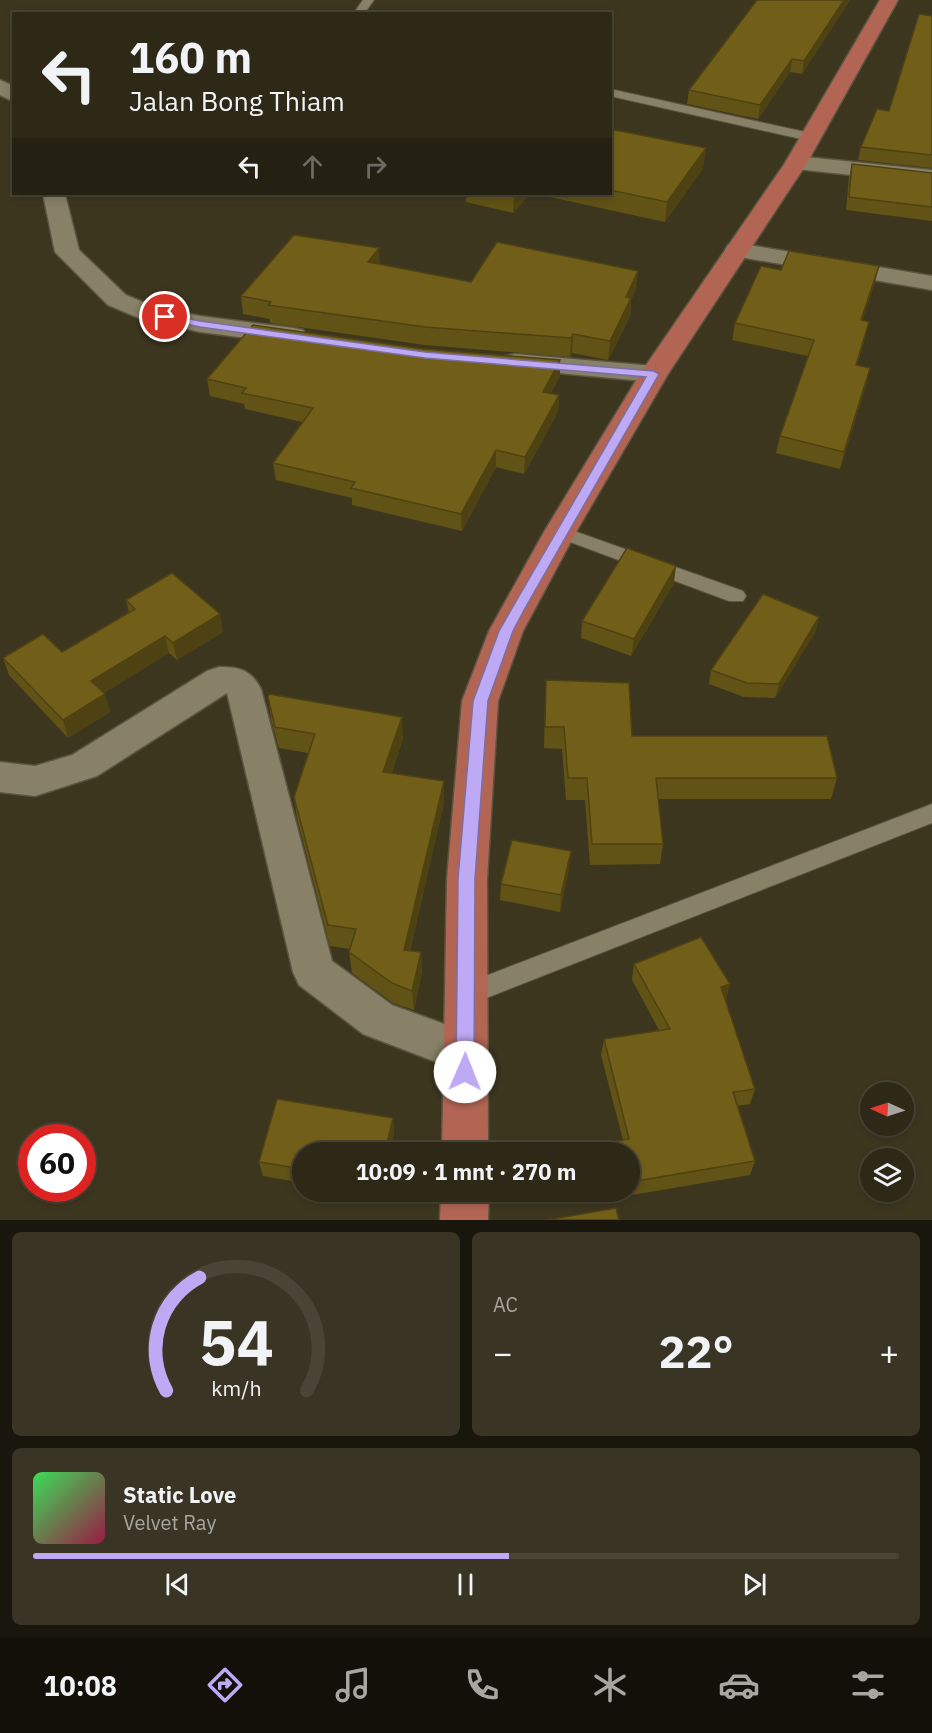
<!DOCTYPE html>
<html lang="id">
<meta charset="utf-8">
<style>
:root{--surface:#2e2817;--page:#3a3424;--text:#f1f3f6;--muted:#a7a6a1;--line:#494436;--accent:#bea9f4}
body{margin:0;font-family:"IBM Plex Sans",sans-serif;background:var(--page);color:var(--text);height:100vh;display:flex;flex-direction:column;font-size:22px;white-space:nowrap}
*{box-sizing:border-box;margin:0}
p{font-size:20px;color:var(--muted)}
.icon{flex:none;width:33px;height:33px;fill:none;stroke:currentColor;stroke-width:2;stroke-linecap:round;stroke-linejoin:round}
.map{position:relative;height:1220px;overflow:hidden}
.drawer{display:flex;flex-direction:column;gap:12px;padding:12px;background:#19160d;flex:1}
.drawer>*{flex:none}
.top-card{position:absolute;left:12px;top:12px;width:600px;height:183px;border-radius:0px;box-shadow:0 3px 9px #0003,0 0 0 2px var(--line);background:#2e2817;color:var(--text);overflow:hidden}
.needle{width:39px;rotate:273deg}
.fabs{position:absolute;left:860px;top:1082px;display:grid;gap:12px}
.fabs a{display:grid;place-items:center;width:54px;height:54px;border-radius:50%;background:var(--surface);box-shadow:0 3px 9px #0003,0 0 0 2px var(--line);font-size:30px}
.speed{position:absolute;left:18px;top:1124px;display:flex;gap:12px;font-size:30px;font-weight:700;text-align:center}
.speed>*{display:grid;place-content:center;width:78px;height:78px;border-radius:50%;background:var(--surface);box-shadow:0 3px 9px #0003,0 0 0 2px var(--line);line-height:1}
.speed .limit{border:9px solid #d22;background:#fff;color:#111}
.pin{position:absolute;display:grid;place-items:center;width:51px;height:51px;color:#fff;margin:-26px;border:3px solid #fff;border-radius:50%;box-shadow:0 2px 6px #0007}
.me{position:absolute;width:66px;margin:-33px;rotate:1deg;stroke-linejoin:round;filter:drop-shadow(0 0 4px #0008)}
.turn{display:flex;align-items:center;gap:21px;height:126px;padding:0 18px;font-size:27px}
.turn .icon{width:78px;height:78px;stroke-width:2.5}
.turn b{display:block;font-size:42px;line-height:51px}
.lanes{display:flex;align-items:center;height:57px;padding:0 18px;background:#0003;justify-content:center;gap:30px;direction:ltr}
.lanes .off{opacity:.35}
.big{font-size:45px;font-weight:700;line-height:1.1}
.drawer .card{flex:1;display:flex;flex-direction:column;justify-content:center;gap:9px;min-width:0;padding:0 21px;border-radius:9px;background:var(--page)}
.drawer .dial{align-items:center;gap:0}
.dial svg{height:156px;overflow:visible;fill:none;stroke:var(--line);stroke-width:7;stroke-linecap:round;text-anchor:middle}
.dial text{fill:var(--text);stroke:none}
.song{display:flex;align-items:center;gap:18px}
.cover{width:72px;height:72px;border-radius:9px;background:linear-gradient(135deg,hsl(130 70% 55%),hsl(340 70% 35%))}
.played{height:6px;border-radius:3px;background:linear-gradient(90deg,var(--accent) 55%,var(--line) 55%)}
.keys{display:flex;justify-content:space-around;direction:ltr}
.heat{display:flex;justify-content:space-between;align-items:center;font-size:33px;direction:ltr}
.drawer .tiles{flex:1;display:grid;gap:12px;grid-template-columns:1fr 1fr}
.card:last-child{grid-column:span 2}
.trip{position:absolute;left:292px;top:1142px;width:348px;height:60px;border-radius:30px;background:var(--surface);box-shadow:0 3px 9px #0003,0 0 0 2px var(--line);font-weight:700;line-height:60px;text-align:center}
.tab-bar{display:flex;height:96px;justify-content:space-around;align-items:center;background:#121009;color:var(--muted)}
.tab-bar .icon{width:42px;height:42px}
.tab-bar .on{color:var(--accent)}
.tab-bar b{font-size:27px;color:var(--text)}
.map>svg:first-child{display:block}
</style>
<div class="map">
<svg width="932" height="1220" viewBox="0 0 932 1220">
<rect width="100%" height="100%" fill="#3d361f"/>
<g fill="none" stroke-linecap="round" stroke-linejoin="round">
<!-- lane casing -->
<g stroke="#5a5440" stroke-width="2">
<path id="lane" d="M363,0h11l-10,14h-11z
M610,89l200,44 6,4 -6,4 -200,-45z
M560,526l183,65 3,5 -3,5h-14l-175,-65 -3,-4 3,-4z
M932,804v19l-466,183 -9,-3 -4,-8 4,-8z"/>
</g>
<!-- street casing -->
<g stroke="#5a5440" stroke-width="3">
<path id="street" d="M0,80l14,6v16l-14,-7z
M796,156l136,14v14l-144,-16 -3,-5 3,-5z
M43,194h22l14,56 47,45 29,12 45,9 94,12 9,2 4,6 -4,6 -9,2 -94,-12 -61,-14 -31,-13 -53,-53z
M737,243l195,33v14l-204,-35 -3,-5 3,-5z
M515,354l139,12 10,2 4,6 -4,6 -10,2 -149,-14 -3,-6 3,-6z
M219,667c21,0 32,3 42,22l71,272 60,44 88,32 7,15 -7,15 -15,6 -102,-39 -64,-49 -6,-13 -66,-279 -130,83 -62,20 -35,-4v-30l35,4 37,-11 135,-84z"/>
</g>
<!-- primary casing -->
<g stroke="#5a5440" stroke-width="3">
<path id="primary" d="M880,0h18l-91,163 -139,211 -92,158 -53,99 -25,70 -11,178 1,273h-46l5,-273 15,-178 27,-70 55,-99 96,-158 145,-211z
M441,1191h48l-1,29h-48z"/>
</g>
<!-- lane -->
<use href="#lane" fill="#888167" fill-rule="evenodd"/>
<!-- street -->
<use href="#street" fill="#888167" fill-rule="evenodd"/>
<!-- primary -->
<use href="#primary" fill="#b36554" fill-rule="evenodd"/>
</g>
<!-- wall -->
<path fill="#615216" d="M850,0l-48,74 -12,-2 -32,47 -71,-15 2,-14z
M932,16v152l-74,-8 3,-13 28,-36z
M610,129l96,19 -3,20 -38,54 -129,-28h74z
M852,164l80,9v48l-86,-11 3,-33z
M466,194h64l-17,19 -47,-11z
M380,264l91,18 165,7 -5,11 -1,16 -22,44 -36,-7 -2,4 -145,-12 -155,-22v-4l-27,-5 -2,-18z
M781,270l94,12 -13,38 3,18 -8,27 13,3 -4,17 -26,84 -64,-16 4,-17 28,-80 -76,-16 3,-17z
M424,349l136,11v16l-10,18 9,1 -1,17 -34,62 -28,-7 -34,64 -110,-26v-7l-76,-18 -3,-17 29,-41 -57,-13 -1,-5 -34,-8 -3,-17z
M674,583l-43,73 -50,-18 1,-17z
M126,600l97,32 -46,28 -8,-7 -65,40 6,19 -42,26 -59,-63 -6,-17 59,-6 67,-39z
M816,631l-41,67 -31,-1 -35,-13 2,-14z
M546,680l86,56 205,42 -6,21h-173l5,45 -3,20 -70,1 -5,-65h-19l-4,-51 -18,-1z
M268,697l135,41 -11,35 52,8v21l-34,149 11,1 1,20 -8,38 -21,-7 -41,-30 -3,-21 1,-3 -20,-3 -33,-128 -3,-21 14,-44 -29,-5 -8,-29z
M569,868l-9,44 -60,-12 1,-16z
M634,964l96,20 -5,16 30,89 -5,15 -13,2 18,55 -5,14 -159,27 -2,-11h41v-39h-46l1,-5 38,-7 -22,-85 3,-16 55,-9 -27,-50z
M277,1099l116,19 1,15 -4,19h-87v31l-40,-7 -4,-14z
M349,1191h32l-1,5z"/>
<!-- shaded-wall -->
<path fill="#4f4212" d="M844,0h6l-48,74 2,-13z
M792,59l-2,13 -32,47 2,-14z
M706,148l-3,20 -38,54 2,-20z
M514,194h16l-17,19z
M379,248l1,18 -12,-4z
M879,266l-4,16 -18,55 4,-17z
M638,271l-2,18 -5,11 -1,16 -22,44 2,-19 16,-44z
M869,322l-4,16 -13,44 4,-17z
M573,334l-1,19 -2,4 1,-19z
M560,360v16l-18,33 1,-17z
M870,368l-4,17 -26,84 4,-17z
M559,395l-1,17 -34,62 1,-17z
M496,450v17l-34,64 -1,-17z
M676,566l-2,17 -43,73 3,-17z
M220,614l3,18 -46,28 -4,-17z
M819,617l-3,14 -41,67 4,-14z
M165,636l4,17 -73,45 -5,-17z
M105,694l5,18 -42,26 -5,-18z
M402,717l1,21 -18,56 -2,-22z
M444,781v21l-38,168 -2,-20z
M571,851l-2,17 -9,44 1,-17z
M421,952l1,20 -8,38 -2,-19z
M730,984l-4,16 -9,3 4,-16z
M393,1118l1,15 -4,19h-5z"/>
<!-- building -->
<path fill="#715f19" stroke="#4f4212" stroke-width="1.5" d="M757,0h87l-40,61 -12,-2 -32,46 -71,-15z
M919,14l13,2v139l-71,-8 16,-38 12,2z
M610,129l96,19 -39,54 -57,-12z
M852,164l80,9v34l-83,-10z
M294,235l85,13 -11,14 103,20 26,-40 141,29 -12,26 5,1 -21,43 -37,-7 -2,4 -146,-11 -157,-22 3,-3 -30,-6z
M789,251l90,15 -18,54 8,2 -13,43 14,3 -26,84 -64,-16 34,-96 -79,-17 26,-57 20,4z
M253,325l171,24 136,11 -17,32 16,3 -34,62 -29,-7 -35,64 -110,-26 4,-6 -82,-19 40,-55 -71,-15 4,-5 -39,-9z
M627,548l49,18 -42,73 -52,-18z
M172,573l48,41 -47,29 -8,-7 -74,45 14,13 -42,26 -60,-62 40,-24 19,18 73,-43 -9,-9z
M763,594l56,23 -40,67 -32,-1 -36,-13z
M546,680l83,3 3,53h195l10,42h-181l7,66h-71l-5,-66h-19l-4,-51h-19z
M269,694l133,23 -19,55 61,9 -40,169 17,2 -9,39 -20,-8 -43,-31 7,-23 -28,-4 -34,-128 21,-63 -40,-7 -7,-30z
M512,840l59,11 -10,44 -60,-11z
M701,937l29,47 -9,3 34,102 -22,3 22,69 -125,21v-30h-44l-1,-5 44,-8 -25,-100 66,-10 -36,-65z
M277,1099l116,19 -8,34h-82v17l-44,-7z
M616,1208l3,12h-72z"/>
<!-- route -->
<path fill="#bea9f4" stroke="#7c6e9f" stroke-width="1.5" d="M165,314l35,7 225,31 229,19 5,3 -135,236 -11,21 -25,70 -13,178 -1,193 -2,6 -7,3 -6,-3 -3,-6 2,-193 15,-178 26,-70 12,-21 135,-233 -221,-19 -225,-31 -39,-8v-4z"/>
</svg>
<div class="fabs">
<a><svg class="needle" viewBox="-14 -14 28 28"><path d="M0-13l5 13h-10z" fill="#e53935"/><path d="M0 13l5-13h-10z" fill="#a7a6a1"/></svg></a>
<a><svg class="icon" aria-label="layers" viewBox="0 0 24 24"><path d="M12 4l9 5-9 5-9-5zM3 14l9 5 9-5"/></svg></a>
</div>
<div class="speed"><div class="limit">60</div></div>
<div class="pin" style="left:165px;top:317px;background:#d93025"><svg class="icon" aria-label="arrive" viewBox="0 0 24 24"><path d="M6 21V4h12l-3 4 3 4H6"/></svg></div>
<svg class="me" style="left:465px;top:1072px" viewBox="-20 -20 40 40"><circle r="19" fill="#fff"/><path d="M0-13L10 11 0 6-10 11z" fill="#bea9f4"/></svg>
<div class="trip">10:09 · 1 mnt · 270 m</div>
<div class="top-card">
<div class="turn"><svg class="icon" aria-label="left" viewBox="0 0 24 24"><path d="M17 20v-9H6M10 6l-5 5 5 5"/></svg><div><b>160 m</b>Jalan Bong Thiam</div></div>
<div class="lanes"><svg class="icon" aria-label="left" viewBox="0 0 24 24"><path d="M17 20v-9H6M10 6l-5 5 5 5"/></svg><svg class="icon off" aria-label="ahead" viewBox="0 0 24 24"><path d="M12 20V5M6 11l6-6 6 6"/></svg><svg class="icon off" aria-label="right" viewBox="0 0 24 24"><path d="M7 20v-9h11M14 6l5 5-5 5"/></svg></div>
</div>
</div>
<section class="drawer">
<div class="tiles">
<div class="card dial"><svg viewBox="0 0 100 80">
<path d="M14 69A42 42 0 1 1 86 69"/>
<path d="M14 69A42 42 0 0 1 31 11" stroke="#bea9f4"/>
<text x="50" y="56" font-size="32" font-weight="700">54</text>
<text x="50" y="72" font-size="11">km/h</text>
</svg></div>
<div class="card"><p>AC</p>
<div class="heat"><a>−</a><b class="big">22°</b><a>+</a></div>
</div>
<div class="card">
<div class="song"><i class="cover"></i><div><b>Static Love</b><p>Velvet Ray</p></div></div>
<div class="played"></div>
<div class="keys"><svg class="icon" aria-label="previous" viewBox="0 0 24 24"><path d="M18 5L8 12l10 7zM5 5v14"/></svg><svg class="icon" aria-label="pause" viewBox="0 0 24 24"><path d="M8 5v14M16 5v14"/></svg><svg class="icon" aria-label="next" viewBox="0 0 24 24"><path d="M6 5l10 7-10 7zM19 5v14"/></svg></div>
</div>
</div>
</section>
<nav class="tab-bar">
<b>10:08</b>
<svg class="icon on" aria-label="directions" viewBox="0 0 24 24"><path d="M12 3l9 9-9 9-9-9zM9 14v-3h6M13 9l2 2-2 2"/></svg>
<svg class="icon" aria-label="music" viewBox="0 0 24 24"><path d="M9 18V5l10-2v13"/><circle cx="6" cy="18" r="3"/><circle cx="16" cy="16" r="3"/></svg>
<svg class="icon" aria-label="phone" viewBox="0 0 24 24"><path d="M5 4h4l2 5-3 2q2 4 5 5l2-3 5 2v4C11 20 4 13 5 4z"/></svg>
<svg class="icon" aria-label="climate" viewBox="0 0 24 24"><path d="M12 3v18M4 7l16 10M4 17L20 7"/></svg>
<svg class="icon" aria-label="car" viewBox="0 0 24 24"><path d="M5 17H2v-5l4-1 3-4h7l3 4 3 1v5h-3M9 17h6M6 11h13"/><circle cx="7" cy="17" r="2"/><circle cx="17" cy="17" r="2"/></svg>
<svg class="icon" aria-label="filters" viewBox="0 0 24 24"><path d="M4 7h16M4 17h16"/><circle cx="9" cy="7" r="2"/><circle cx="15" cy="17" r="2"/></svg>
</nav>
